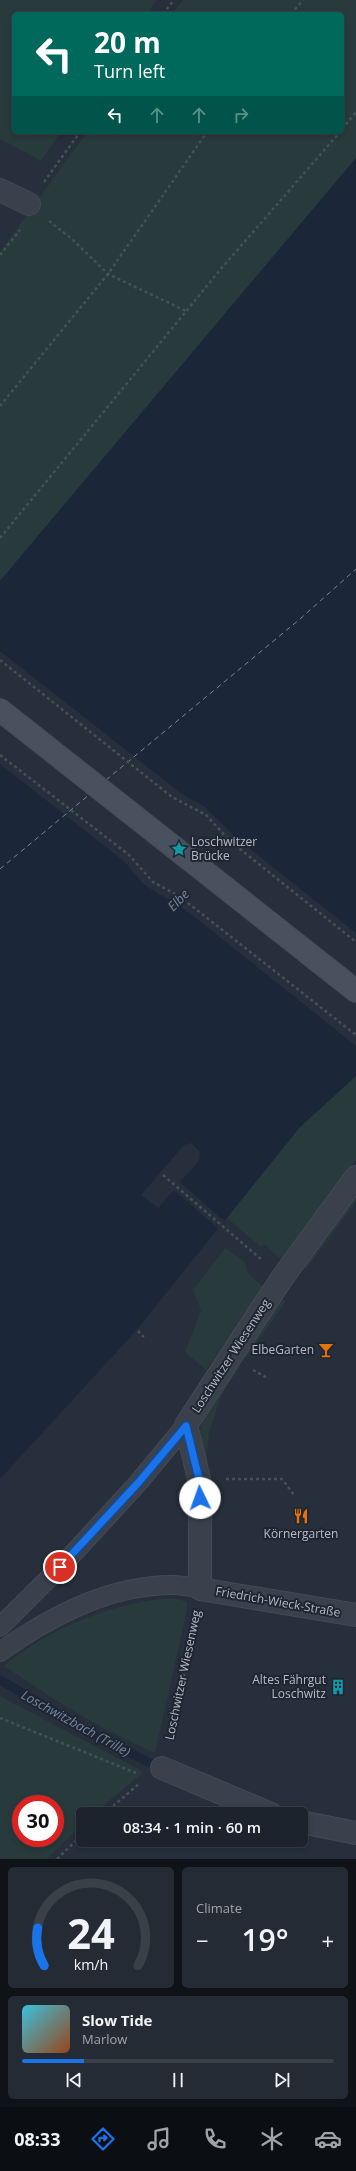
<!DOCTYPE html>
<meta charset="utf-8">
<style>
:root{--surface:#1c232c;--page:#252b34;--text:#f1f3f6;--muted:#a0a4a9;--line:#3a4048;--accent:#1a73e8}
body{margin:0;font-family:"Open Sans",sans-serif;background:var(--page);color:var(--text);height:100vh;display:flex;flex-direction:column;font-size:15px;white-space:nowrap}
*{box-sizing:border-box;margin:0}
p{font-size:13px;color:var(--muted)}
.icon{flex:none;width:22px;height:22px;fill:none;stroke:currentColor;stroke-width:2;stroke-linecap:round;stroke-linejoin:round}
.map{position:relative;height:1859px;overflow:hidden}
.drawer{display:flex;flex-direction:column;gap:8px;padding:8px;background:#0f1318;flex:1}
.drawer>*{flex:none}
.banner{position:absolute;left:12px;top:12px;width:332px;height:122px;border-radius:6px;box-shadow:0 2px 6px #0003,0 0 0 1px var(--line);background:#00695c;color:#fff;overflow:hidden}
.speed{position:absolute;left:12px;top:1795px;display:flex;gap:8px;font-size:20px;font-weight:700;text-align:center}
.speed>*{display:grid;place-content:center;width:52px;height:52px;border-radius:50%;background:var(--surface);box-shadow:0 2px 6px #0003,0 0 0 1px var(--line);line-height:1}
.speed .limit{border:6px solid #d22;background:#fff;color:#111}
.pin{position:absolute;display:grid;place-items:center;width:34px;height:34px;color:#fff;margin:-17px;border:2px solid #fff;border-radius:50%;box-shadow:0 1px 4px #0007}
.me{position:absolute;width:44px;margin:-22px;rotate:357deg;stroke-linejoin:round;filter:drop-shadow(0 0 3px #0008)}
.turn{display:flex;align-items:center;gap:14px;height:84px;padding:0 16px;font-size:18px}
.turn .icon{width:52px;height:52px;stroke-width:2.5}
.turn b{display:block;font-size:28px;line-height:34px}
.lanes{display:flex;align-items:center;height:38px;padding:0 16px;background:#0003;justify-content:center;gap:20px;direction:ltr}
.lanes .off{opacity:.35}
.big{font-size:30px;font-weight:600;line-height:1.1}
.drawer .card{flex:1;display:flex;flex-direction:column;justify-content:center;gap:6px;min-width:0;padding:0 14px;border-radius:6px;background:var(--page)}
.drawer .dial{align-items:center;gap:0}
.dial svg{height:104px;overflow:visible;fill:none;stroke:var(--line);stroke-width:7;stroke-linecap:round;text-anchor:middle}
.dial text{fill:var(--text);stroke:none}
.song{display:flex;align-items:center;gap:12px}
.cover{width:48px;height:48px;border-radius:6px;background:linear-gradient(135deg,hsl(190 70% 55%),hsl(20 70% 35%))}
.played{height:4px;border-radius:2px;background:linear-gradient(90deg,var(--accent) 20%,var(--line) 20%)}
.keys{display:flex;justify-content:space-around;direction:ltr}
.heat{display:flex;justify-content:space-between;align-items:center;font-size:22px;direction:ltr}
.drawer .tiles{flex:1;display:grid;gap:8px;grid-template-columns:1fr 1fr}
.card:last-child{grid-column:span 2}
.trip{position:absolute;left:76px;top:1807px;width:232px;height:40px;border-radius:6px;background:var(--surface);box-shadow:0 2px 6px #0003,0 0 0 1px var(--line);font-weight:600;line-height:40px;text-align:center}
.menu{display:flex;height:64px;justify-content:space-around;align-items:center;background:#0b0e12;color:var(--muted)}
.menu .icon{width:28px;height:28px}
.menu .active{color:var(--accent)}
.menu b{font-size:18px;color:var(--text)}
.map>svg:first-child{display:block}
</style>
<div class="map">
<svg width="356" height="1859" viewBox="0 0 356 1859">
<rect width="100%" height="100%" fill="#262f3b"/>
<!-- green -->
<path fill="#283a3c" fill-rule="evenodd" d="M0,0h157l-10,14h-133v118h47l-20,29 -41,-22z
M183,0h173v158l-356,423v-329l87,-120h255v-118h-170z
M356,1076v84l-17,21 -56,81 -19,-18 -3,3 -34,-29 73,-91z
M356,1191v11l-50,67 -4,-3z
M225,1248l20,14 3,11 18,16 -60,81 -21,-18 16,-42 -8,-20z
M281,1298l5,3 -40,57 -5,-4z
M235,1365l4,3 -18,28 -5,15 -7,22 -3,32 -7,-31 5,-17z
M160,1599h18l9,3v8l-32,143c-55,-24 -102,-54 -151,-87 43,-36 100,-60 156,-67z
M0,1696l144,76 -51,42h-10v9l-36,36h-47zM21,1804h34v34h-34z"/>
<!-- water -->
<path fill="#1b2738" d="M356,158v918l-56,51 -166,206 -134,146v-898z"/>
<!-- pier -->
<path fill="#262f3b" d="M0,651l182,143 23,13 29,29 122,97v113l-169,-135 -44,-27 -18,-22 -125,-98z
M191,1143l9,9 -1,9 -19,21 46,41 -6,7 -46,-40 -16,18 -17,-13 43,-50z"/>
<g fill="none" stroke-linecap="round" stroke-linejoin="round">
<!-- stream -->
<path stroke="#1b2738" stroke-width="9" d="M0,1680l87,51 65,33"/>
<!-- ferry -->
<path stroke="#7387a2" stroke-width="1" stroke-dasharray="5 4" stroke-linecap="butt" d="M106,780l194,-161 56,-50
M0,869l90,-75"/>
<!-- lane casing -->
<g stroke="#434a55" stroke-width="20">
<path id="lane" d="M0,1627l70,-70 68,-74 48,-58
M0,1652c51,-36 109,-67 173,-67 9,0 18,2 27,4"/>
</g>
<!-- street casing -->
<g stroke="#434a55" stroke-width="24">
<path id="street" d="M0,190l29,14
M356,1177l-74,101 -96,147 14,58v106l156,26
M162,1768l109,46
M301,1822l55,11"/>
</g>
<!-- secondary casing -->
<g stroke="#434a55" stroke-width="24">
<path id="secondary" d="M0,710l356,281"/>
</g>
<!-- path -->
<path stroke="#415354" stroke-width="2.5" stroke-dasharray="3 3" stroke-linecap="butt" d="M163,14l11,-14
M291,14l12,-14
M342,129l14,-17
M44,182l36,-50
M49,221l23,18 36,35 78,37
M0,255l20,-25
M0,406l108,-132 99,-142
M0,538l220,-268 120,-138
M0,660l172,137 34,18 24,26 126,101
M0,755l129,100 24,27 26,14 177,139
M163,1175l99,85
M138,1331l6,6
M253,1370l16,9
M226,1479h56l12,16
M0,1718l136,55
M169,1741l28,-124
M104,1814l36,-31
M57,1859l26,-25"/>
<!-- lane -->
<use href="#lane" stroke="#3a414c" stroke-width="18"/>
<!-- street -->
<use href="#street" stroke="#3a414c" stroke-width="22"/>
<!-- secondary -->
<use href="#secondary" stroke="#49515e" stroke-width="22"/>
</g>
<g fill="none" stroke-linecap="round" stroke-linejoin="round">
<!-- route casing -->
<g stroke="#114b97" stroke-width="10">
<path id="route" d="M60,1567l78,-84 48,-57 14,57v15"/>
</g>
<!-- route -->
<use href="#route" stroke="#1a73e8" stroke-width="7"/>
</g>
<!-- icons -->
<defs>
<g id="sight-bare" transform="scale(1.2)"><path d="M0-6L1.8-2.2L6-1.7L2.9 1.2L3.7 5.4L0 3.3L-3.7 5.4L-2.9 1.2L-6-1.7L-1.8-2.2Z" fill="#0f9aa8" stroke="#1f2631" stroke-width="2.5" paint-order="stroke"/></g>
<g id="bar-bare" transform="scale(1.2)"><path d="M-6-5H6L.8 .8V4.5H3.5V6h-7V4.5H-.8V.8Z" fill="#e8710a" stroke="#1f2631" stroke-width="2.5" paint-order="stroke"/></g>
<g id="restaurant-bare" transform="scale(1.2)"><path d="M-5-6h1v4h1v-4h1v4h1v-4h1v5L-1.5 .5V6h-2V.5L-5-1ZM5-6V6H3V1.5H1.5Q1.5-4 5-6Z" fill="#e8710a" stroke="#1f2631" stroke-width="2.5" paint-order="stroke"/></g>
<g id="building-bare" transform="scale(1.2)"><path d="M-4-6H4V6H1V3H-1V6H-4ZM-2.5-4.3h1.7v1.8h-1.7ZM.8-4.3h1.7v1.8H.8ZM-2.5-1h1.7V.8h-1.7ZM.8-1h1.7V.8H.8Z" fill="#0f9aa8" stroke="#1f2631" stroke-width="2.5" paint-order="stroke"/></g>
</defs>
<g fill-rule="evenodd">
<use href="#sight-bare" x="179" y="849"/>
<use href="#bar-bare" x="326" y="1350"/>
<use href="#restaurant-bare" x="301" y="1516"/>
<use href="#building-bare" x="338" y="1687"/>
</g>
<g text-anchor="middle" stroke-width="4" stroke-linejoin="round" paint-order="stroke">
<!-- poi labels -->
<g font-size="12" fill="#b6bcc7" stroke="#1f2631" text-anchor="end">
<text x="191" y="846" text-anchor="start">Loschwitzer<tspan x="191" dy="14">Brücke</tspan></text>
<text x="314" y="1354">ElbeGarten</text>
<text x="301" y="1538" text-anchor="middle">Körnergarten</text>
<text x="326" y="1684">Altes Fährgut<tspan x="326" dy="14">Loschwitz</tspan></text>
</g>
<!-- street labels -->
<g font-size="12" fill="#b6bcc7" stroke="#1f2631">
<text transform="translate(231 1356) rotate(-57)" y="4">Loschwitzer Wiesenweg</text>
<text transform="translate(278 1602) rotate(10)" y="4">Friedrich-Wieck-Straße</text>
<text transform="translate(183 1675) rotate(-78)" y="4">Loschwitzer Wiesenweg</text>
</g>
<!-- water labels -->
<g font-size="13" font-style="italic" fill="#7387a2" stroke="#1f2631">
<text transform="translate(178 900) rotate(-46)" y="5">Elbe</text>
<text transform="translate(76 1723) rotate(29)" y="5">Loschwitzbach (Trille)</text>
</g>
</g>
</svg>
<div class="speed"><div class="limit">30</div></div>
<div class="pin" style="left:60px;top:1567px;background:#d93025"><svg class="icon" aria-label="arrive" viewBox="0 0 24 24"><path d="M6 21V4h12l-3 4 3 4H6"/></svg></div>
<svg class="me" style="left:200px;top:1498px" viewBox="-20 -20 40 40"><circle r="19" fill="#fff"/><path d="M0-13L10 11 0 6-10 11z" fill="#1a73e8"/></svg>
<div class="trip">08:34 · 1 min · 60 m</div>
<div class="banner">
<div class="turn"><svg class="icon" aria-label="left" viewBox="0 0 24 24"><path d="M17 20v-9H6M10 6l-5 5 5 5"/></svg><div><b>20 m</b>Turn left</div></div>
<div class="lanes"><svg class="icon" aria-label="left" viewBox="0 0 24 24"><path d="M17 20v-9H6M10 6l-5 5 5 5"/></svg><svg class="icon off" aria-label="ahead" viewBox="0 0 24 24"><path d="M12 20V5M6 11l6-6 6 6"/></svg><svg class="icon off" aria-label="ahead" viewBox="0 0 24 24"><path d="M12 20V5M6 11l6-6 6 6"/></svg><svg class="icon off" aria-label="right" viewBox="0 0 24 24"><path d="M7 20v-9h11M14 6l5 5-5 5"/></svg></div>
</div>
</div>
<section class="drawer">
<div class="tiles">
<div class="card dial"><svg viewBox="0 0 100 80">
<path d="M14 69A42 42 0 1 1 86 69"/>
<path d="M14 69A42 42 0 0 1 9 40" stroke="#1a73e8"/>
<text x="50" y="56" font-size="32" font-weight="700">24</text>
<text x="50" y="72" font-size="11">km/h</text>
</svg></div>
<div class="card"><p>Climate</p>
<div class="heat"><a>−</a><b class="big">19°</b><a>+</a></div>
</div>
<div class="card">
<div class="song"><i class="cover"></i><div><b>Slow Tide</b><p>Marlow</p></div></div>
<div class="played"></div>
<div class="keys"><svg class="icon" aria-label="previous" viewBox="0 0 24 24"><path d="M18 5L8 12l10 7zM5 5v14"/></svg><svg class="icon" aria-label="pause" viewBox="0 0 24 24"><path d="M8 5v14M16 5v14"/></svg><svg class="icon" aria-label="next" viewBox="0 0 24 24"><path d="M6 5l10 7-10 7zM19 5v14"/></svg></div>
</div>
</div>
</section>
<nav class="menu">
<b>08:33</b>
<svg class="icon active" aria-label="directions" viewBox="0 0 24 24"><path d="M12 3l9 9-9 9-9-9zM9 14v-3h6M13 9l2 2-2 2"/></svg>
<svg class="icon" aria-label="music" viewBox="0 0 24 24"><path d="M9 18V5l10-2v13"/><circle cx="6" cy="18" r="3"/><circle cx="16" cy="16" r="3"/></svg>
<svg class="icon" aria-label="phone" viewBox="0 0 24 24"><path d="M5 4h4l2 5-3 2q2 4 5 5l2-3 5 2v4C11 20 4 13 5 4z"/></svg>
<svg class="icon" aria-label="climate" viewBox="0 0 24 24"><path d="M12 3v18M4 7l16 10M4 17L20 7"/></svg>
<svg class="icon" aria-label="car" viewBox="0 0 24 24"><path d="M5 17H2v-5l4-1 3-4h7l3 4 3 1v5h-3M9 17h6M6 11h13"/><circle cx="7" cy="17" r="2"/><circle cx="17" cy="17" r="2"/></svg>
</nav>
